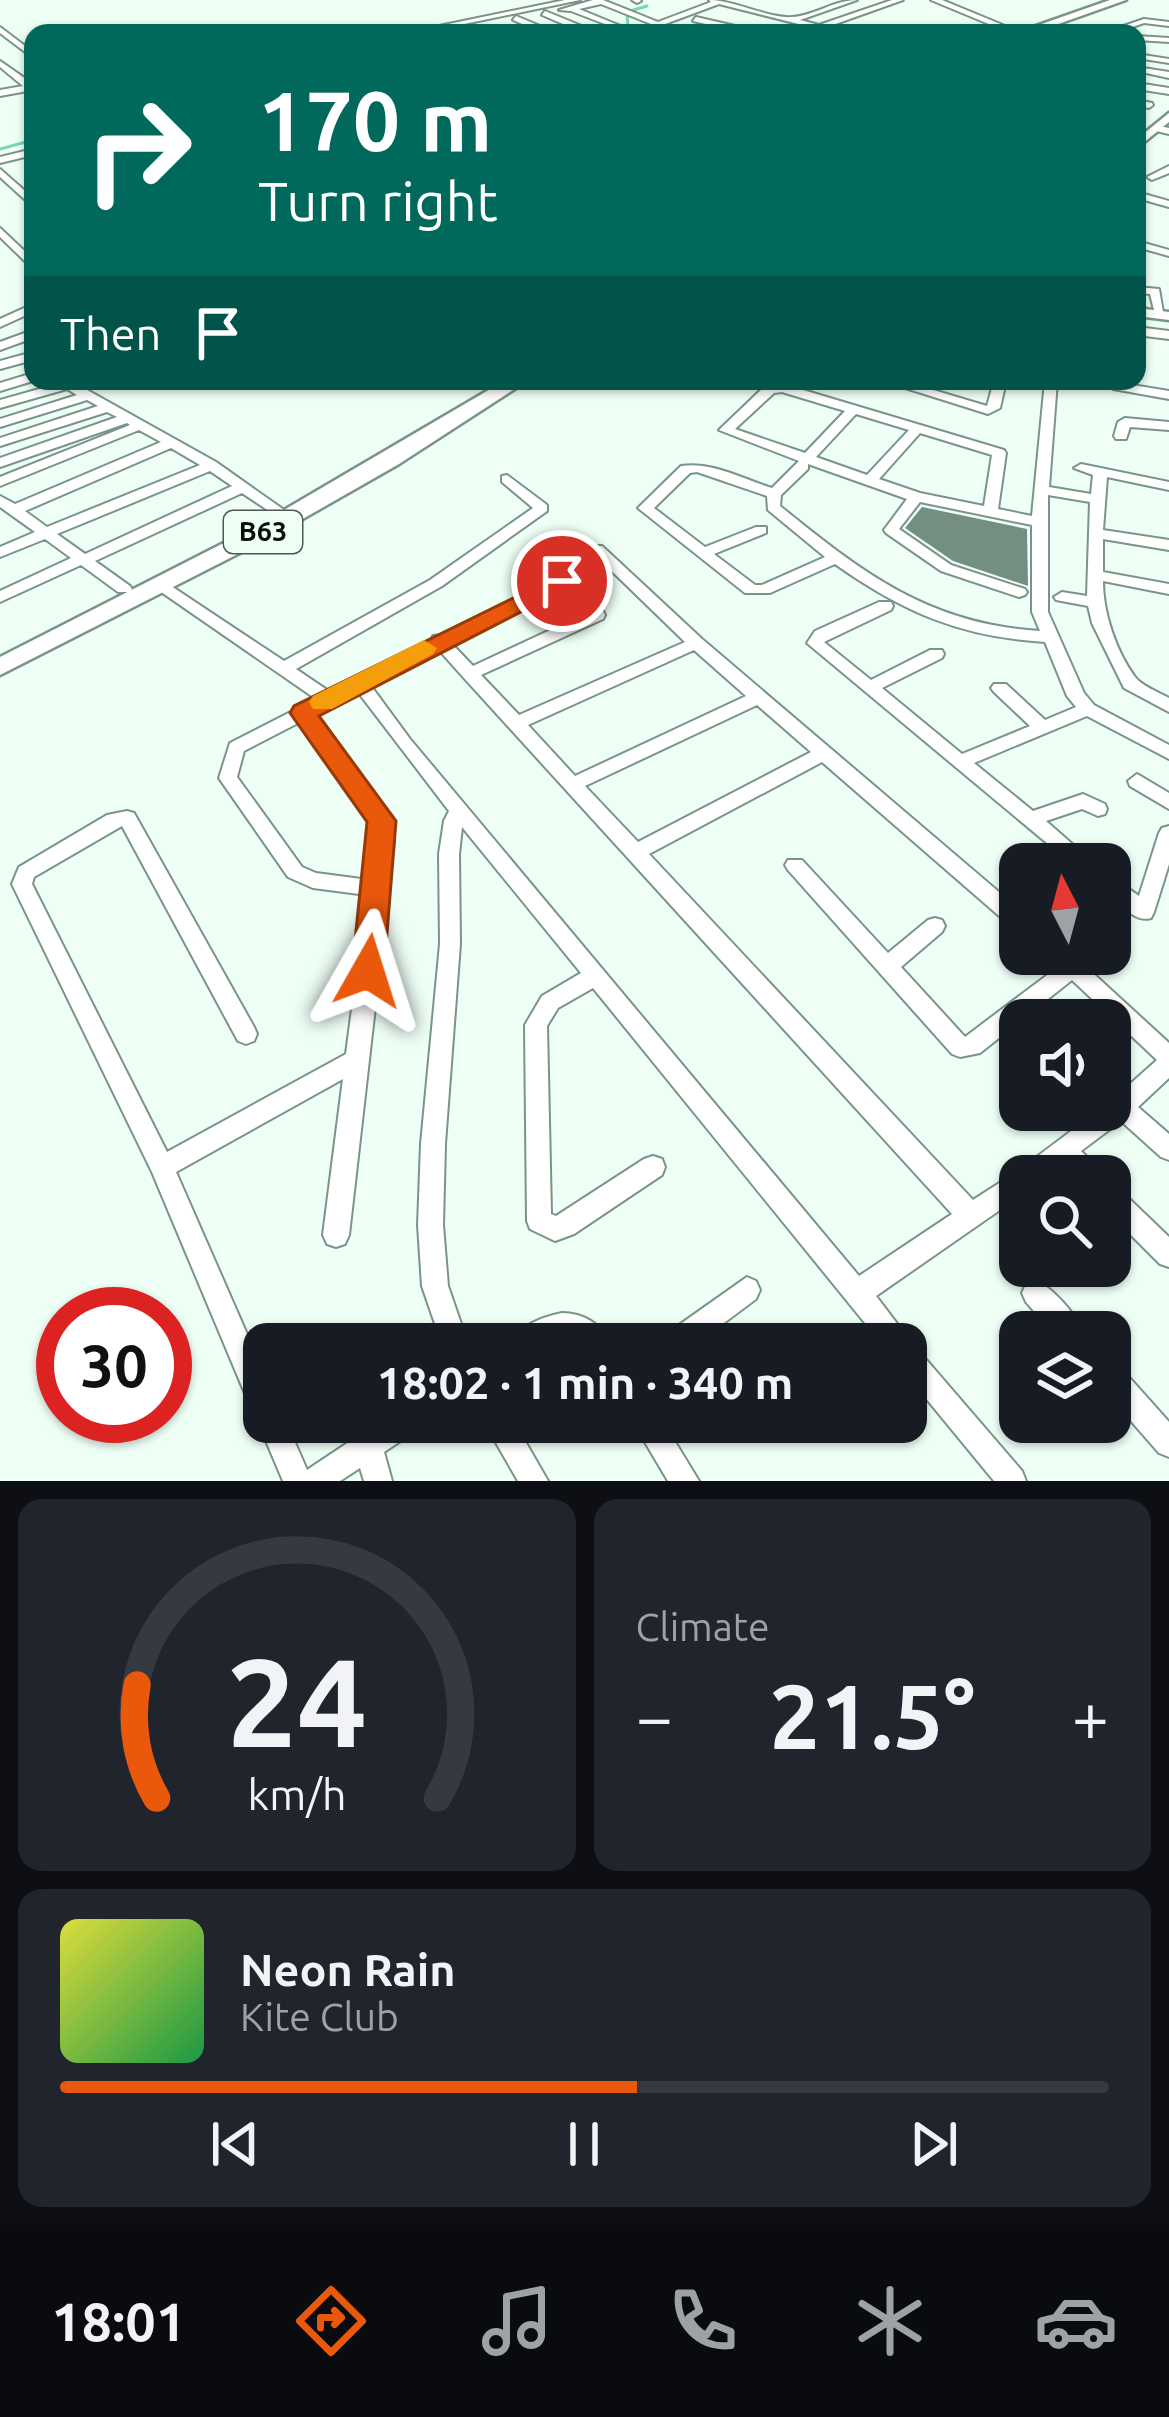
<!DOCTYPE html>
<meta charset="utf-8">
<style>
:root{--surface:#171b24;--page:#20242c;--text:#f1f3f6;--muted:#9ea1a6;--line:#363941;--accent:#ea580c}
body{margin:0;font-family:Ubuntu,sans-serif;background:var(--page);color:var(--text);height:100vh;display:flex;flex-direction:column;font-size:45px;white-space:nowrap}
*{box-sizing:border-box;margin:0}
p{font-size:39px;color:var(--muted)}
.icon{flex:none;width:66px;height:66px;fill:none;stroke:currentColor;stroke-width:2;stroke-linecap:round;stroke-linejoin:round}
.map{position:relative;height:1481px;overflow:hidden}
.details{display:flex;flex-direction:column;gap:18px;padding:18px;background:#0d0f14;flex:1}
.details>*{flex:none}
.top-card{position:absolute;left:24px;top:24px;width:1122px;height:366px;border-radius:24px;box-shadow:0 3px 9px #0004;background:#00695c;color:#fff;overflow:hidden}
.needle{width:78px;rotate:354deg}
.buttons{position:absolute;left:999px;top:843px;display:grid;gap:24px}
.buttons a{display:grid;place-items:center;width:132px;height:132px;border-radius:24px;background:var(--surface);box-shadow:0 3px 9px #0004;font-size:60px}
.speed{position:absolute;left:36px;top:1287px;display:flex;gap:24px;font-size:60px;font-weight:700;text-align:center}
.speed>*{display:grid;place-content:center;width:156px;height:156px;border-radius:50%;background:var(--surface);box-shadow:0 3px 9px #0004;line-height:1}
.speed .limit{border:18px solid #d22;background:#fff;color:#111}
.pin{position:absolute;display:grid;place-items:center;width:102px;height:102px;color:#fff;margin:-51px;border:6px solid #fff;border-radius:50%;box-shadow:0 3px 12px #0007}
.me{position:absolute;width:132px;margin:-66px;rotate:6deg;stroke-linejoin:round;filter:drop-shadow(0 0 9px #0008)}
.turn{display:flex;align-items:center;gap:42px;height:252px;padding:0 36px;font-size:54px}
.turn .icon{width:156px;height:156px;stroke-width:2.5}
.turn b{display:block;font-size:84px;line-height:102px}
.then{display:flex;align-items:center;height:114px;padding:0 36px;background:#0003;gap:24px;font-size:45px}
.big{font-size:90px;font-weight:700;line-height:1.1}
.details .card{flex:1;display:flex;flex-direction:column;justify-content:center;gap:18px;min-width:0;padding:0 42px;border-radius:24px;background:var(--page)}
.details .dial{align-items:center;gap:0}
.dial svg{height:312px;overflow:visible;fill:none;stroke:var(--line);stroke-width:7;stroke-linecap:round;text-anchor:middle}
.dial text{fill:var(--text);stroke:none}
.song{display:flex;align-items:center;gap:36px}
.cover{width:144px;height:144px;border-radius:18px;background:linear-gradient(135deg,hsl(60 70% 55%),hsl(140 70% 35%))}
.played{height:12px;border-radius:6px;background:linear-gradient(90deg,var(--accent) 55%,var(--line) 55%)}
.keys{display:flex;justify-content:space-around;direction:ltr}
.heat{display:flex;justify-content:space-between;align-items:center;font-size:66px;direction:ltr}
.details .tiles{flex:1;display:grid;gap:18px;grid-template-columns:1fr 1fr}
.card:last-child{grid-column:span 2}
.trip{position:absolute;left:243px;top:1323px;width:684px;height:120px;border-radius:24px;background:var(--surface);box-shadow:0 3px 9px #0004;font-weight:700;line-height:120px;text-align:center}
.menu{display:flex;height:192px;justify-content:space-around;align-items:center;background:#090b0e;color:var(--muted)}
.menu .icon{width:84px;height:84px}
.menu .current{color:var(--accent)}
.menu b{font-size:54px;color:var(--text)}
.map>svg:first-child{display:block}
</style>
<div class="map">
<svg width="1169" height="1481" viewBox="0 0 1169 1481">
<rect width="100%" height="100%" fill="#eefff6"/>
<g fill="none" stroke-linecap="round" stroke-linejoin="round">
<!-- stream -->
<path stroke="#77d9b1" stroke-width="3" d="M609,33l19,-5 -1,-16 20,-6
M0,149l33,-9"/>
</g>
<!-- building -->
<path fill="#748e82" d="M922,507l105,22 1,57 -75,-25 -48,-33z"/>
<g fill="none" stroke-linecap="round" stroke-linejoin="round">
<!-- minor casing -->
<g stroke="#7a9588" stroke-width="4">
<path id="minor" d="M565,0h15l-159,33h-16z
M593,0h10l55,22 53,-20 -2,-2c25,0 61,19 83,17 22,-1 42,-17 65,-17l-57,20 19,5 73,-25h11l-76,27 20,6h-13l-115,-29 -54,20 19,9h-11l-15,-6 -16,6h-11l20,-9 -50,-20 -22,5 44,18v4l-52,-20 -12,-1z
M632,0h8l1,1 -4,2z
M931,0h11l68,28 -7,2z
M545,11l49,20 1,2h-11l-42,-18z
M516,16l36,15 1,2h-10l-30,-13z
M696,17l61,14 1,2h-14l-51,-12z
M1144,19l25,3v4l-25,-3 -29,10h-12z
M0,27l33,25v6l-33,-25z
M1137,36l32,2v4l-32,-2z
M1137,54l32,5v4l-32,-5z
M0,61l33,23v6l-33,6v-6l23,-4 -23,-19z
M1137,67l32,5v6l-32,-7z
M1137,83l32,5v6l-32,-5z
M1137,100l15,3 1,2 -4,3 -12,-2z
M1155,125l14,3v6l-17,-4z
M33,149v6l-33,8v-6z
M1169,166v7l-17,7 -5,-3z
M0,169l33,29v9l-33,-30z
M1137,192l32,9v6l-32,-9z
M0,228l33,31v10l-33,-32z
M1137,241l32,9v6l-32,-9z
M1137,287l22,2 5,29h-8l-6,-24 -13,-1z
M33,304v8l-33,15v-8z
M1137,327l32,4v8l-32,-4z
M33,330v8l-33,12v-8z
M33,352v8l-33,9v-8z
M33,373v8l-33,10v-8z
M56,381h15l145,81 68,48 -7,4 -5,-1 -30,-20 -147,68 35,25 2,3 -2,3h-12l-37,-27 -81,37v-11l71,-33 -26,-19 -45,18v-10l35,-15 -35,-25v-11l15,8 146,-62 -22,-12 -139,56v-9l130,-52 -3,-2 -127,44v-9l117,-41 -10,-5 -107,34v-8l98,-32 -11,-6 -87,27v-8l77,-24 -10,-6 -67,19v-8l57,-16zM171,448l29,17 -153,62 -22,-16zM210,471l22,15 -147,68 -28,-20z
M883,381h20l84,25 7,-25h12l-6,27 -12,6z
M1045,381h12l-8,106 42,7 2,-19 -19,-7 7,-4 88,18v8l-62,-13 -4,53 66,10v10l-66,-11v33l66,12v10l-66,-13c0,32 13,70 32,96 7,9 23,15 34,21v14l-45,-24 -32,-65 -4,-17 -32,-6 -2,-3 8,-5 25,4 3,-94 -42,-7v117l36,81 10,12 75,40v14l-82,-43 -113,47 59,48 50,-17 22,10 2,5 -2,5 -7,2 -16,-7 -36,12 49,43h-23l-265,-221 8,-12 64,-29h12l2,4 -2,4 -67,32 47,38 59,-30h12l2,4 -2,4 -60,30 80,66 68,-28 -36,-34 -3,-4 3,-4h12l39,36 31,-13 -9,-11 -22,-54c-84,-5 -142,-30 -210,-78l-65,29h-25l-107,-85 43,-42c30,-5 62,13 91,22l27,-27 -80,-31 46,-44 18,-2 221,66 2,3 -8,56 34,7zM782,392l63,19 -40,42 -70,-24 39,-36zM856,414l53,16 -42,45 -51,-18zM920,433l72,22 -8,51 -64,-13 -41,-14zM808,464l99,35 -23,31 2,3 55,38 78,26 6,-2 2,-3 -2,-3 -74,-24 -52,-36 21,-27 112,23v87l8,19c-112,-7 -177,-58 -260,-125l1,-11 27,-26zM697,472l70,24 1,14 57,47 -63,28h-7l-41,-31 52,-21v-6h-10l-51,20 -51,-39 36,-35z
M1108,381l61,10v8l-56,-10z
M1125,418l44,4v8l-39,-3 -4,12h-10l-2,-3 4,-14z
M507,475l40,30v6l-105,75 -146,83 34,23 101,-51 2,-5 9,-1 120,-59 8,5 -2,3 -116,60 21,22 118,-55h12l2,4 -2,4 -122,56 38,40 166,-73 -96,-93 3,-3h10l100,93 318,271v20l-7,-2 -191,-166 -173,92 324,346 45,-29 81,-61h11v-8l47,-42 -85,-80 -92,73 -20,4 -8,-3 -164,-184 -3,-5 3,-5h14l86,93 40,-33 7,-2 7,2 3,6 -3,6 -41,35 64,70 93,-70 -11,-13h25l97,89v35l-31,29 31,27v26l-8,-3 -40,-36 -40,30 17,17 3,8h-29l-10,-11 -15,11h-27v20l-144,100 35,46 111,129 4,10h-32l-88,-107v-30h-24l-289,-356 -35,20 -11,18 4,188 5,2 88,-57 9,-3 9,3 3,8 -3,8 -88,59 -19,7 -25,-12 -3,-8 -2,-196 17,-29 39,-23 -119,-146 -3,27 1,90 -15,200 -2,81 5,61 20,58h-26l-20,-58 -4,-61 3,-81 19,-200 -1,-90 5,-33 5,-10 -91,-119 -44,23 75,101 5,25 -45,394 -4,9 -9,3 -9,-3 -4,-9 20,-156 -167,93 88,201v49h22l21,48 72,-48h39l-4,10 -30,20 8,29h-28l-4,-13 -20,13h-57l-25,-59 2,-5 -6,-2 -102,-243 -140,-288 7,-17 88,-52 20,-4 7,2 120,214 3,7 -3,7 -8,3 -8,-3 -116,-215 -88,51 -2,7 135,268 179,-98 21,-159 -54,-7 -25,-11 -69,-99 11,-35 86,-44 -162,-112 8,-5 6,2 116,77 146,-81 103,-72 -31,-26v-6zM439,650l25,28 488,536 -93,62 -449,-537 -39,-53zM694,650l52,46 -171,80 -47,-51zM757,705l54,47 -173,90 -53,-56zM300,722l73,100 1,19 -5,39 -53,-7 -14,-6 -65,-90 7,-26z
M1137,774l32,19v16l-39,-23 -2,-5z
M1169,826v38l-15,48 -3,6c-16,5 -29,-13 -41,-23v-19l29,20 20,-63 3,-5z
M1110,1185l9,4 50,48v30l-9,-3 -50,-50z
M747,1277l9,4 4,9 -4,9 -60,45h-35l4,-9z
M1035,1280c18,8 40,33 48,52h-31l-26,-30 -4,-9 4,-9z
M562,1313c21,0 40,11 48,31h-32l-8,-5h-8l-14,5h-38c7,-18 33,-27 52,-31z
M1110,1363l10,4 49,55v35l-10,-4 -49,-56z
M484,1422h30l34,59h-30z
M633,1422h30l36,59h-31z"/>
</g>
<!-- major casing -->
<g stroke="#7a9588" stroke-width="5">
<path id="major" d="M1169,113v9l-32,26v-9z
M1137,308l32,4v8l-32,-4z"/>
</g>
<!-- highway casing -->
<g stroke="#7a9588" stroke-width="5">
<path id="highway" d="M1110,0h16l-93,33h-17z
M504,381h23l-128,83 -128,73 -271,138v-18l255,-130z"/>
</g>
<!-- minor -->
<use href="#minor" fill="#fff" fill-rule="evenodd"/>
<!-- major -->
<use href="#major" fill="#fff" fill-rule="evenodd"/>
<!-- highway -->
<use href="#highway" fill="#fff" fill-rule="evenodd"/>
</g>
<!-- route -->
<path fill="#ea580c" stroke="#983908" stroke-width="3" d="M562,574l9,2v10l-252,130 77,105 -12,150 -4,10 -12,3 -11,-3 -5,-10 15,-149 -77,-109 4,-7z"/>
<!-- slow -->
<path fill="#f59e0b" d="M424,640l13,8 -4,6 -101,55h-19l-4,-7 4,-6z"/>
<g text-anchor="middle" stroke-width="9" stroke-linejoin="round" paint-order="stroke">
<!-- shield labels -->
<rect fill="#eefff6" stroke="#4c5751" stroke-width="3" x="224" y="511" width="78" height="42" rx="9"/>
<g font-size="27" font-weight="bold" fill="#060f0a">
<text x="263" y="541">B63</text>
</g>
</g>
</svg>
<div class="buttons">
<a><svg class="needle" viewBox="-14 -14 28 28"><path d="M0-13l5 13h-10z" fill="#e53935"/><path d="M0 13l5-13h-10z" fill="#9ea1a6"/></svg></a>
<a><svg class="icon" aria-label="sound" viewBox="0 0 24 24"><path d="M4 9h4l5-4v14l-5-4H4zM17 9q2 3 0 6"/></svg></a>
<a><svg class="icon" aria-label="search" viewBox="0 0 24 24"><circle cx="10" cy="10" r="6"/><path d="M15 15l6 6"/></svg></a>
<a><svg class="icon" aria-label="layers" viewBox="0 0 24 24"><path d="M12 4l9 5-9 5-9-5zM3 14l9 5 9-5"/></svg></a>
</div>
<div class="speed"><div class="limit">30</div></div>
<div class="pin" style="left:562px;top:581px;background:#d93025"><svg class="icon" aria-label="arrive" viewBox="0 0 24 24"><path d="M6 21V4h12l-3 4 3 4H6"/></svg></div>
<svg class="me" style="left:368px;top:971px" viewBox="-20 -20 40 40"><path d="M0-17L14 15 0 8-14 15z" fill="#ea580c" stroke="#fff" stroke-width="4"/></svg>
<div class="trip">18:02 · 1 min · 340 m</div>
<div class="top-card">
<div class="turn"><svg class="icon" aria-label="right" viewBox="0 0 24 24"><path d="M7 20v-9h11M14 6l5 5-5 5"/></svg><div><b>170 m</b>Turn right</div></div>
<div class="then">Then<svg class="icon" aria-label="arrive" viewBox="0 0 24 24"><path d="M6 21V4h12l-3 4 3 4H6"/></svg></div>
</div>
</div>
<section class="details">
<div class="tiles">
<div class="card dial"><svg viewBox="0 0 100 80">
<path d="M14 69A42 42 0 1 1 86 69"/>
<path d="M14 69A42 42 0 0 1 9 40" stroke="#ea580c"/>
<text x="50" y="56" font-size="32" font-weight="700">24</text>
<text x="50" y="72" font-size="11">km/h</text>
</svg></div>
<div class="card"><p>Climate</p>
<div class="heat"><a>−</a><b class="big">21.5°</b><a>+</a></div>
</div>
<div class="card">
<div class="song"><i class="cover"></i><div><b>Neon Rain</b><p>Kite Club</p></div></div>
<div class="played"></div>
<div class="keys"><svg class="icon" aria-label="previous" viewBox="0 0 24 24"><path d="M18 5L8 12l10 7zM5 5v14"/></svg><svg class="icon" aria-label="pause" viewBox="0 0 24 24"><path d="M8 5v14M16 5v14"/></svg><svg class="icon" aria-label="next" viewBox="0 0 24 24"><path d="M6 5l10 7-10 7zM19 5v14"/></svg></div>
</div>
</div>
</section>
<nav class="menu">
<b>18:01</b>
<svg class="icon current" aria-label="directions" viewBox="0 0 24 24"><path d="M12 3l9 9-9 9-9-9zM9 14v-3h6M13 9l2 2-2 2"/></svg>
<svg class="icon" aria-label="music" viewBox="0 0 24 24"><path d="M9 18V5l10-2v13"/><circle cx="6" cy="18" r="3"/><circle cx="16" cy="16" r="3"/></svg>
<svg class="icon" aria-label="phone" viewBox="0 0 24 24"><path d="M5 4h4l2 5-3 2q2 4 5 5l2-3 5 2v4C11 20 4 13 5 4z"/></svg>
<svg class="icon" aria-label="climate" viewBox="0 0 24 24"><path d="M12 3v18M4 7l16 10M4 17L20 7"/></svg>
<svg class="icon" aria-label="car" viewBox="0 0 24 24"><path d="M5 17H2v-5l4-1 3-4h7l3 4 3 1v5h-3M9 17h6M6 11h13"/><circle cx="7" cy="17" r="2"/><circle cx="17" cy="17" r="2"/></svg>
</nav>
